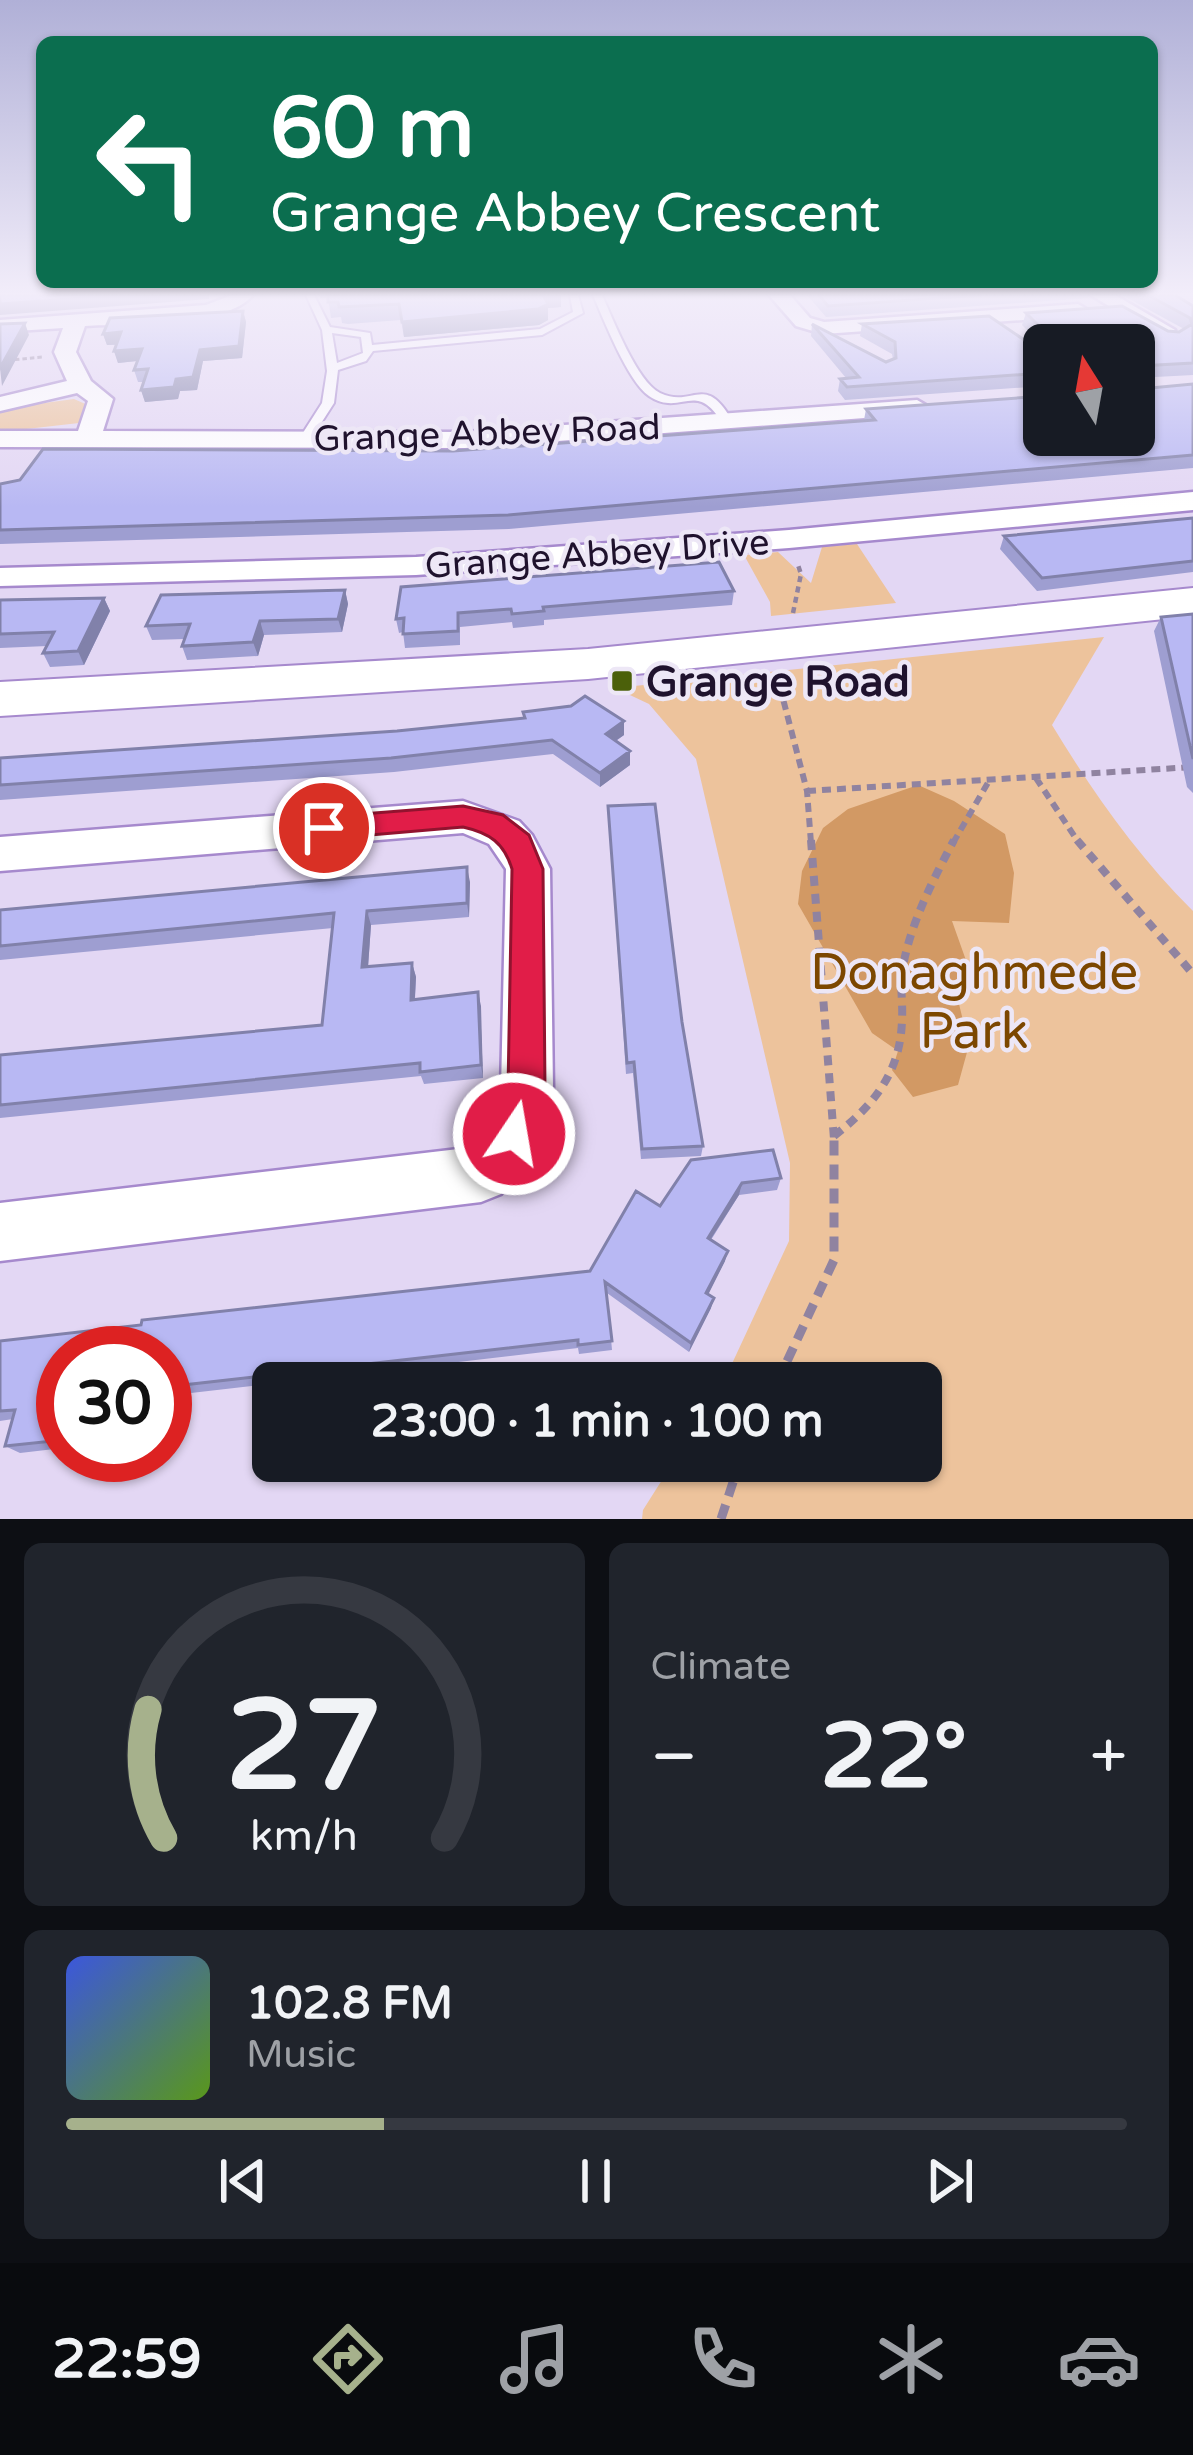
<!DOCTYPE html>
<meta charset="utf-8">
<style>
:root{--surface:#171b24;--page:#20242c;--text:#f1f3f6;--muted:#9ea1a6;--line:#363941;--accent:#a6b18c}
body{margin:0;font-family:"Varela Round",sans-serif;background:var(--page);color:var(--text);height:100vh;display:flex;flex-direction:column;font-size:45px;white-space:nowrap}
*{box-sizing:border-box;margin:0}
p{font-size:39px;color:var(--muted)}
.icon{flex:none;width:66px;height:66px;fill:none;stroke:currentColor;stroke-width:2;stroke-linecap:round;stroke-linejoin:round}
.map{position:relative;height:1519px;overflow:hidden}
.sheet{display:flex;flex-direction:column;gap:24px;padding:24px;background:#0d0f14;flex:1}
.sheet>*{flex:none}
.guide{position:absolute;left:36px;top:36px;width:1122px;height:252px;border-radius:18px;box-shadow:0 3px 9px #0004;background:#0b6e4f;color:#fff;overflow:hidden}
.needle{width:78px;rotate:349deg}
.controls{position:absolute;left:1023px;top:324px;display:grid;gap:24px}
.controls a{display:grid;place-items:center;width:132px;height:132px;border-radius:18px;background:var(--surface);box-shadow:0 3px 9px #0004;font-size:60px}
.speed{position:absolute;left:36px;top:1326px;display:flex;gap:24px;font-size:60px;font-weight:700;text-align:center}
.speed>*{display:grid;place-content:center;width:156px;height:156px;border-radius:50%;background:var(--surface);box-shadow:0 3px 9px #0004;line-height:1}
.speed .limit{border:18px solid #d22;background:#fff;color:#111}
.pin{position:absolute;display:grid;place-items:center;width:102px;height:102px;color:#fff;margin:-51px;border:6px solid #fff;border-radius:50%;box-shadow:0 3px 12px #0007}
.me{position:absolute;width:132px;margin:-66px;rotate:12deg;stroke-linejoin:round;filter:drop-shadow(0 0 9px #0008)}
.turn{display:flex;align-items:center;gap:42px;height:252px;padding:0 36px;font-size:54px}
.turn .icon{width:156px;height:156px;stroke-width:2.5}
.turn b{display:block;font-size:84px;line-height:102px}
.big{font-size:90px;font-weight:700;line-height:1.1}
.sheet .widget{flex:1;display:flex;flex-direction:column;justify-content:center;gap:18px;min-width:0;padding:0 42px;border-radius:18px;background:var(--page)}
.sheet .dial{align-items:center;gap:0}
.dial svg{height:312px;overflow:visible;fill:none;stroke:var(--line);stroke-width:7;stroke-linecap:round;text-anchor:middle}
.dial text{fill:var(--text);stroke:none}
.song{display:flex;align-items:center;gap:36px}
.cover{width:144px;height:144px;border-radius:18px;background:linear-gradient(135deg,hsl(230 70% 55%),hsl(90 70% 35%))}
.played{height:12px;border-radius:6px;background:linear-gradient(90deg,var(--accent) 30%,var(--line) 30%)}
.keys{display:flex;justify-content:space-around;direction:ltr}
.heat{display:flex;justify-content:space-between;align-items:center;font-size:66px;direction:ltr}
.sheet .tiles{flex:1;display:grid;gap:24px;grid-template-columns:1fr 1fr}
.widget:last-child{grid-column:span 2}
.trip{position:absolute;left:252px;top:1362px;width:690px;height:120px;border-radius:18px;background:var(--surface);box-shadow:0 3px 9px #0004;font-weight:700;line-height:120px;text-align:center}
.menu{display:flex;height:192px;justify-content:space-around;align-items:center;background:#090b0e;color:var(--muted)}
.menu .icon{width:84px;height:84px}
.menu .selected{color:var(--accent)}
.menu b{font-size:54px;color:var(--text)}
.map>svg:first-child{display:block}
</style>
<div class="map">
<svg width="1193" height="1519" viewBox="0 0 1193 1519">
<rect width="100%" height="100%" fill="#e3d7f4"/>
<!-- green -->
<path fill="#edc39c" d="M74,399l16,7 -11,17 -79,9v-23z
M857,544l39,59 -125,13 -1,-14 -26,-47 34,-3 33,31 11,-36z
M1104,637l-52,88c42,69 84,129 141,186v608h-551l1,-9 31,-49h247v-78h-198l66,-142 1,-78 -94,-404 -47,-55 -34,-16z"/>
<!-- forest -->
<path fill="#d29964" d="M918,785l36,16 51,33 9,39 -5,50 -57,-2 21,59 -14,24 10,41 -11,40 -45,12 -21,-27 6,-19 -26,-18 -74,-129 4,-33 21,-43 25,-19z"/>
<g fill="none" stroke-linecap="round" stroke-linejoin="round">
<!-- lane casing -->
<g stroke="#a689cd" stroke-width="4">
<path id="lane" d="M306,295h8l16,32 40,6 2,12 168,-16 33,-17 -3,-17h8l5,18 -41,22 -169,16 -7,10 -28,9 -4,33 -25,39 -4,1 -6,-4 23,-36 5,-32 -5,-41zM332,333l29,4 2,16 -26,10z
M593,295h9c11,24 35,87 58,98 34,16 44,-22 73,29l-2,2h-8c-28,-46 -41,-6 -74,-28 -21,-14 -46,-78 -56,-101z"/>
</g>
<!-- street casing -->
<g stroke="#a689cd" stroke-width="5">
<path id="street" d="M232,295h21c-27,33 -125,28 -168,31l-9,26 15,29 22,18 -10,32 362,1 452,-32 12,7 -12,7 -452,34 -465,-1v-16h78l10,-30 -11,-8 -77,18v-14l67,-16 -13,-29 9,-24 -63,4v-12l206,-15z
M769,295h21l20,23 14,4 254,-18 10,6 -10,6 -255,18 -27,-8z
M1091,295h24l60,35 -3,5h-16z
M1193,492v18l-404,38 -373,27 -416,11v-18l416,-11 373,-27z
M463,801l56,20 13,14 18,34 3,220 -20,64 -32,41 -20,8 -481,59v-58l467,-55 24,-29 10,-30 5,-220 -17,-25 -26,-11 -463,38v-34z"/>
</g>
<!-- secondary casing -->
<g stroke="#a689cd" stroke-width="4">
<path id="secondary" d="M1193,588v28l-605,63 -588,37v-34l588,-33z"/>
</g>
<!-- path-far4 -->
<path stroke="#9083a0" stroke-width="3" stroke-dasharray="4.5 3" stroke-linecap="butt" d="M0,361l43,-4"/>
<!-- path-far3 -->
<path stroke="#9083a0" stroke-width="4.5" stroke-dasharray="6 4.5" stroke-linecap="butt" d="M793,613l8,-39 -4,-12"/>
<!-- path-far2 -->
<path stroke="#9083a0" stroke-width="6" stroke-dasharray="9 6" stroke-linecap="butt" d="M776,672l31,119 4,52
M1036,778l43,65
M807,791l386,-24
M953,843l36,-62"/>
<!-- path-far1 -->
<path stroke="#9083a0" stroke-width="8" stroke-dasharray="10 8" stroke-linecap="butt" d="M811,840l23,299
M1077,840l116,134
M834,1136c40,-31 67,-64 68,-117 1,-16 -2,-32 0,-47 7,-46 31,-92 52,-132"/>
<!-- path -->
<path stroke="#9083a0" stroke-width="9" stroke-dasharray="15 9" stroke-linecap="butt" d="M777,1383l57,-123v-124
M721,1519l19,-58"/>
<!-- lane -->
<use href="#lane" fill="#fff" fill-rule="evenodd"/>
<!-- street -->
<use href="#street" fill="#fff" fill-rule="evenodd"/>
<!-- secondary -->
<use href="#secondary" fill="#fff" fill-rule="evenodd"/>
</g>
<!-- wall -->
<path fill="#9e9ed1" d="M318,295h243v12l-13,1v12l-9,5 -135,12 -3,-17 -53,4 -6,-1 -1,-6 -10,1 -3,-20h-7z
M807,295h282l-1,3 -262,19z
M1122,295h53l18,11v69l-57,3 -1,6 5,5 53,-5v84l-684,61 -509,15v-60l864,-64 2,-11 268,26 -90,-90v41l-199,14 -7,-9 2,-12 6,-1 -35,-42 1,-12 74,38 7,-3 -1,-5 -32,-18 2,-12 171,22 6,-4 -17,-17 4,-12 142,18 11,1 5,-3z
M243,311l3,11 -4,36 -39,3 -6,29 -17,1 -2,8 -33,3 -4,-12 3,-8h-6l-4,-12 3,-9 -19,2 -4,-12 3,-6h-10l-4,-11z
M1193,518v54l-156,19 -37,-42 4,-13z
M345,590l3,14 -6,28 -78,3 -6,21 -71,4 -5,-14 2,-7 -32,1 -6,-14z
M734,591l-2,14 -188,15v5l-31,3 -1,-6 -52,5v18l-55,3 -2,-16 -4,1 -3,-14z
M104,598l6,13 -26,54 -34,2 -7,-14 4,-7 -47,2v-48z
M1193,614v179l-6,-6 -33,-156 7,-14z
M624,721v14l-8,6 14,24 -30,22 -47,-33 -159,18 -394,28v-42z
M608,806l74,216 21,124 -2,10 -60,3 -8,-86 -7,1z
M470,882l-1,35 -98,8 -3,42 44,-4 4,14 -1,22 63,-7 5,86 -59,6 -3,-8 -421,42v-63l322,-30 11,-97 -333,32v-50z
M691,1160l90,18 -4,12 -38,5 -28,45 14,21 -17,33 3,14 -22,44 -82,-59 5,57 -33,4 -1,-6 -413,48v-43h-102v95l-43,5 -15,-7 8,-27 -13,2v-80l590,-70 70,-65z"/>
<!-- shaded-wall -->
<path fill="#8181aa" d="M124,295h85v4l-209,16v-11z
M542,295h19v12l-13,1v12l-9,5 -135,12 -2,-15z
M243,311l3,11 -4,36 -39,3 -6,29 -17,1 -2,8 -33,3 -4,-12 35,-11 24,-29z
M25,323l4,12 -27,51 -2,-18z
M121,332l4,12 -18,1 -4,-11z
M142,349l4,11 -28,3 -4,-12z
M345,590l3,14 -6,28 -4,-13z
M104,598l6,13 -26,54 -6,-14z
M260,621l4,14 -6,21 -5,-14z
M624,721v14l-19,13 1,-14z
M630,751v14l-30,22v-14z
M467,867l3,15 -1,35 -2,-14z
M367,911l4,14 -4,56 -5,-14z
M412,963l4,14 -2,36 -3,-13z
M478,992l3,14 2,72 -2,-13z
M742,1183l-3,12 -34,53 3,-10z
M728,1251l-3,10 -21,42 2,-10z
M714,1298l-3,10 -22,44 2,-9z"/>
<!-- building -->
<path fill="#b8b8f3" stroke="#8181aa" stroke-width="3" d="M0,295h124l-124,9z
M328,295h215l5,9 -10,5 -136,13 -3,-18 -60,3 -1,-5h-10z
M819,295h163l-154,11z
M1148,295h27l18,11v57l-54,3 -4,18 5,5 53,-5v71l-685,60 -508,15v-46l20,-4 23,-31 410,2 422,-31 -9,-11 178,-13v39h90v-90h-90v28l-197,14 -7,-8 19,-2 -47,-53 74,38 10,-4 -1,-16 -33,-18 127,-8 44,30 15,-11 -22,-22 96,-7 46,25 11,1 13,-8 -2,-6z
M243,311l-4,35 -39,4 -7,27 -17,2 -2,8 -33,3 7,-21 -14,1 8,-21 -28,2 7,-19 -18,2 7,-16z
M25,323l-25,45v-44z
M1193,518v43l-151,17 -38,-42z
M719,562l15,29 -191,16 1,4 -32,3 -1,-5 -53,4v18l-55,3 1,-16 -8,1 5,-32z
M345,590l-7,29 -78,2 -7,21 -71,4 8,-22 -44,2 15,-31z
M104,598l-26,53 -35,2 11,-21 -54,2v-34z
M1193,614v145l-32,-142z
M585,696l39,25 -18,13 24,17 -30,22 -48,-33 -161,18 -391,27v-27l397,-27 128,-13 -2,-6 48,-6z
M655,804l27,218 21,124 -61,3 -8,-87 -7,1 -19,-257z
M467,867v36l-100,8 -5,56 50,-4 -1,37 67,-8 3,73 -61,7v-9l-420,42v-50l322,-30 12,-112 -334,33v-36z
M773,1150l8,28 -39,5 -34,55 20,13 -22,42 8,5 -23,45 -86,-61 7,59 -34,4v-5l-413,47v-34h-102v87l-58,6 10,-36 -15,1v-70l141,-16 1,-5 448,-49 46,-80 24,15 31,-46z"/>
<!-- sky -->
<linearGradient id="sky" x2="0" y2="1"><stop stop-color="#b0b0d7"/><stop offset="0.58" stop-color="#f2edfa"/><stop offset="1" stop-color="#f2edfa" stop-opacity="0"/></linearGradient>
<rect width="1193" height="507" fill="url(#sky)"/>
<!-- route -->
<path fill="#e11d48" stroke="#92132f" stroke-width="3" d="M463,806l40,9 26,20 14,34 2,220 -17,59 -14,5 -13,-5 -6,-14 13,-45 4,-220c-8,-26 -22,-36 -49,-42l-139,12 -10,-3 -5,-8 5,-8 10,-3z"/>
<!-- markers -->
<rect fill="#4b600a" stroke="#ede7f6" stroke-width="4.5" x="610" y="669" width="24" height="24" rx="6"/>
<g text-anchor="middle" stroke-width="9" stroke-linejoin="round" paint-order="stroke">
<!-- far-street labels -->
<g font-size="36" fill="#1f122d" stroke="#ede7f6">
<text transform="translate(487 432) rotate(-2)" y="13">Grange Abbey Road</text>
<text transform="translate(597 553) rotate(-4)" y="13">Grange Abbey Drive</text>
</g>
<!-- poi labels -->
<g font-size="42" font-weight="bold" fill="#1f122d" stroke="#ede7f6" text-anchor="start">
<text x="646" y="696">Grange Road</text>
</g>
<!-- near-park labels -->
<g font-size="51" fill="#7c4700" stroke="#ede7f6">
<text x="974" y="989">Donaghmede<tspan x="974" dy="59">Park</tspan></text>
</g>
</g>
</svg>
<div class="controls">
<a><svg class="needle" viewBox="-14 -14 28 28"><path d="M0-13l5 13h-10z" fill="#e53935"/><path d="M0 13l5-13h-10z" fill="#9ea1a6"/></svg></a>
</div>
<div class="speed"><div class="limit">30</div></div>
<div class="pin" style="left:324px;top:828px;background:#d93025"><svg class="icon" aria-label="arrive" viewBox="0 0 24 24"><path d="M6 21V4h12l-3 4 3 4H6"/></svg></div>
<svg class="me" style="left:514px;top:1134px" viewBox="-20 -20 40 40"><circle r="17" fill="#e11d48" stroke="#fff" stroke-width="3"/><path d="M0-11L8 9 0 5-8 9z" fill="#fff"/></svg>
<div class="trip">23:00 · 1 min · 100 m</div>
<div class="guide">
<div class="turn"><svg class="icon" aria-label="left" viewBox="0 0 24 24"><path d="M17 20v-9H6M10 6l-5 5 5 5"/></svg><div><b>60 m</b>Grange Abbey Crescent</div></div>
</div>
</div>
<section class="sheet">
<div class="tiles">
<div class="widget dial"><svg viewBox="0 0 100 80">
<path d="M14 69A42 42 0 1 1 86 69"/>
<path d="M14 69A42 42 0 0 1 10 36" stroke="#a6b18c"/>
<text x="50" y="56" font-size="32" font-weight="700">27</text>
<text x="50" y="72" font-size="11">km/h</text>
</svg></div>
<div class="widget"><p>Climate</p>
<div class="heat"><a>−</a><b class="big">22°</b><a>+</a></div>
</div>
<div class="widget">
<div class="song"><i class="cover"></i><div><b>102.8 FM</b><p>Music</p></div></div>
<div class="played"></div>
<div class="keys"><svg class="icon" aria-label="previous" viewBox="0 0 24 24"><path d="M18 5L8 12l10 7zM5 5v14"/></svg><svg class="icon" aria-label="pause" viewBox="0 0 24 24"><path d="M8 5v14M16 5v14"/></svg><svg class="icon" aria-label="next" viewBox="0 0 24 24"><path d="M6 5l10 7-10 7zM19 5v14"/></svg></div>
</div>
</div>
</section>
<nav class="menu">
<b>22:59</b>
<svg class="icon selected" aria-label="directions" viewBox="0 0 24 24"><path d="M12 3l9 9-9 9-9-9zM9 14v-3h6M13 9l2 2-2 2"/></svg>
<svg class="icon" aria-label="music" viewBox="0 0 24 24"><path d="M9 18V5l10-2v13"/><circle cx="6" cy="18" r="3"/><circle cx="16" cy="16" r="3"/></svg>
<svg class="icon" aria-label="phone" viewBox="0 0 24 24"><path d="M5 4h4l2 5-3 2q2 4 5 5l2-3 5 2v4C11 20 4 13 5 4z"/></svg>
<svg class="icon" aria-label="climate" viewBox="0 0 24 24"><path d="M12 3v18M4 7l16 10M4 17L20 7"/></svg>
<svg class="icon" aria-label="car" viewBox="0 0 24 24"><path d="M5 17H2v-5l4-1 3-4h7l3 4 3 1v5h-3M9 17h6M6 11h13"/><circle cx="7" cy="17" r="2"/><circle cx="17" cy="17" r="2"/></svg>
</nav>
